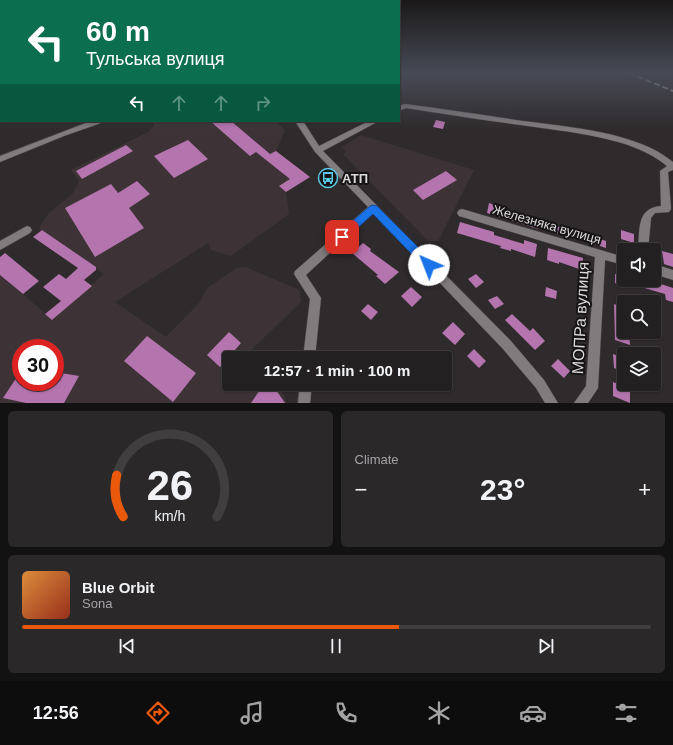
<!DOCTYPE html>
<meta charset="utf-8">
<style>
:root{--surface:#232021;--page:#2b282a;--text:#f1f3f6;--muted:#a3a3a5;--line:#403e3f;--accent:#ea580c}
body{margin:0;font-family:Helvetica,sans-serif;background:var(--page);color:var(--text);height:100vh;display:flex;flex-direction:column;font-size:15px;white-space:nowrap}
*{box-sizing:border-box;margin:0}
p{font-size:13px;color:var(--muted)}
.icon{flex:none;width:22px;height:22px;fill:none;stroke:currentColor;stroke-width:2;stroke-linecap:round;stroke-linejoin:round}
.map{position:relative;height:403px;overflow:hidden}
.side{display:flex;flex-direction:column;gap:8px;padding:8px;background:#131212;flex:1}
.side>*{flex:none}
.top-card{position:absolute;left:0px;top:0px;width:400px;height:122px;box-shadow:0 1px 3px #0004,0 0 0 1px var(--line);background:#0b6e4f;color:#fff;overflow:hidden}
.tools{position:absolute;left:617px;top:243px;display:grid;gap:8px}
.tools a{display:grid;place-items:center;width:44px;height:44px;border-radius:4px;background:var(--surface);box-shadow:0 1px 3px #0004,0 0 0 1px var(--line);font-size:20px}
.speed{position:absolute;left:12px;top:339px;display:flex;gap:8px;font-size:20px;font-weight:700;text-align:center}
.speed>*{display:grid;place-content:center;width:52px;height:52px;border-radius:50%;background:var(--surface);box-shadow:0 1px 3px #0004,0 0 0 1px var(--line);line-height:1}
.speed .limit{border:6px solid #d22;background:#fff;color:#111}
.pin{position:absolute;display:grid;place-items:center;width:34px;height:34px;color:#fff;margin:-17px;border-radius:8px;box-shadow:0 2px 6px #0006}
.me{position:absolute;width:44px;margin:-22px;rotate:316deg;stroke-linejoin:round;filter:drop-shadow(0 0 3px #0008)}
.turn{display:flex;align-items:center;gap:14px;height:84px;padding:0 20px;font-size:18px}
.turn .icon{width:52px;height:52px;stroke-width:2.5}
.turn b{display:block;font-size:28px;line-height:34px}
.lanes{display:flex;align-items:center;height:38px;padding:0 20px;background:#0003;justify-content:center;gap:20px;direction:ltr}
.lanes .off{opacity:.35}
.big{font-size:30px;font-weight:800;line-height:1.1}
.side .widget{flex:1;display:flex;flex-direction:column;justify-content:center;gap:6px;min-width:0;padding:0 14px;border-radius:6px;background:var(--page)}
.side .dial{align-items:center;gap:0}
.dial svg{height:104px;overflow:visible;fill:none;stroke:var(--line);stroke-width:7;stroke-linecap:round;text-anchor:middle}
.dial text{fill:var(--text);stroke:none}
.song{display:flex;align-items:center;gap:12px}
.cover{width:48px;height:48px;border-radius:6px;background:linear-gradient(135deg,hsl(30 70% 55%),hsl(10 70% 35%))}
.played{height:4px;border-radius:2px;background:linear-gradient(90deg,var(--accent) 60%,var(--line) 60%)}
.keys{display:flex;justify-content:space-around;direction:ltr}
.heat{display:flex;justify-content:space-between;align-items:center;font-size:22px;direction:ltr}
.side .tiles{flex:1;display:grid;gap:8px;grid-template-columns:1fr 1fr}
.widget:last-child{grid-column:span 2}
.trip{position:absolute;left:222px;top:351px;width:230px;height:40px;border-radius:4px;background:var(--surface);box-shadow:0 1px 3px #0004,0 0 0 1px var(--line);font-weight:800;line-height:40px;text-align:center}
.dock{display:flex;height:64px;justify-content:space-around;align-items:center;background:#0e0d0d;color:var(--muted)}
.dock .icon{width:28px;height:28px}
.dock .current{color:var(--accent)}
.dock b{font-size:18px;color:var(--text)}
.map>svg:first-child{display:block}
</style>
<div class="map">
<svg width="673" height="403" viewBox="0 0 673 403">
<rect width="100%" height="100%" fill="#2f2b2c"/>
<!-- built -->
<path fill="#3d3336" fill-rule="evenodd" d="M154,121l122,1 9,8 -9,21 34,26 -24,15 3,22 -58,42 -20,-6 -3,-7 -93,59 51,35 33,-34 8,-15 29,-20 10,-1 53,23 2,12 -51,49v7h-21v26h46l7,8 5,11h-287v-128l53,45 51,-46 -65,-46 9,-14 25,-21 6,-12 -8,-11 77,-38 6,-6zM21,348h34v34h-34z
M361,135l113,35 -36,71h-10l-85,-87 3,-2 -4,-5z"/>
<!-- building -->
<path fill="#b474ae" d="M436,120l9,2 -2,7 -10,-2z
M210,121h21l39,33 6,-3 34,26 -24,15 -7,-6 11,-7 -34,-27 -6,4z
M188,140l20,19 -34,19 -20,-22z
M126,145l7,6 -51,28 -6,-8z
M446,171l11,9 -34,20 -10,-10z
M137,181l13,13 -21,14 15,20 -49,29 -30,-49 46,-24 7,9z
M489,203l50,17 -1,9 -51,-16z
M460,222l34,10v3l30,9v-4l13,4 -2,13 -24,-8v2l-11,-3 1,-2 -44,-13z
M549,224l14,4v7l-14,-4z
M42,230l54,37v3l-12,10 8,6 -40,34 -7,-6 16,-13 -18,-14 16,-13 7,5 12,-11 -45,-31z
M621,230l13,4v9l-13,-4z
M594,237l12,4v7l-12,-4z
M363,243l8,6 -1,2 29,21 -14,12 -9,-8 2,-1 -26,-22z
M548,248l35,10 -1,12 -23,-8v2l-12,-4z
M662,251l11,3v13l-9,-3z
M5,253l34,28 -16,13 -23,-19v-18z
M476,274l8,8 -8,6 -8,-9z
M615,274l9,3v9l-9,-3z
M640,280h14l1,2 18,6v14l-7,-2 -1,-6 -24,-7z
M411,287l11,10 -10,10 -11,-11z
M546,287l11,4 -1,8 -11,-3z
M497,296l7,8 -9,5 -7,-9z
M368,304l10,8 -7,8 -10,-9z
M614,304l10,4v24h5l1,13 -15,-5z
M512,314l18,17 3,-3 12,13 -10,9 -30,-30z
M453,322l12,12 -10,11 -13,-12z
M229,332l12,11 -21,24 -13,-12z
M147,336l49,37 -23,29 -49,-41z
M474,349l12,12 -7,7 -12,-12z
M613,354l11,4v14l-10,-4z
M558,359l12,12 -6,7 -13,-12z
M21,371v11h34v-10l24,4 -15,27h-38l-23,-5z
M613,382l17,7v14l-17,-7z
M264,384h8l13,19h-34z"/>
<g fill="none" stroke-linecap="round" stroke-linejoin="round">
<!-- minor casing -->
<g stroke="#4a4748" stroke-width="1">
<path id="minor" d="M0,89h1l-1,5z
M405,104c39,5 78,11 118,17 46,6 114,11 150,41v8l-5,2 3,37 -2,3 -14,1 -4,5 -3,32h-10c2,-20 -2,-42 23,-44l-1,-35 7,-5c-35,-30 -101,-34 -146,-41 -38,-5 -77,-11 -115,-17l-7,3v-5z
M91,121h11l-1,2 -37,13 -64,26v-6z
M295,121h8l16,25 50,-25h10l-56,30 188,190 33,39 14,23h-13l-9,-15 -33,-39 -130,-136 -67,62 15,23 -6,60h-12l7,-59 -16,-25 1,-3 73,-64 -53,-55z
M462,209l162,48v8l-19,-5 -7,128 -10,15h-14l12,-17 9,-129 -136,-41 -2,-3 2,-3z
M27,226l3,1 2,3 -2,3 -30,17v-9z
M654,264l19,6v10l-19,-6z
M300,384h12l-2,19h-12z"/>
</g>
<!-- minor -->
<use href="#minor" fill="#807b7d" fill-rule="evenodd"/>
<!-- rail -->
<path stroke="#aaa8a8" stroke-width="2" stroke-dasharray="6 3" stroke-linecap="butt" d="M629,73l44,18"/>
</g>
<!-- sky -->
<linearGradient id="sky" x2="0" y2="1"><stop stop-color="#1a1818"/><stop offset="0.56" stop-color="#474a56"/><stop offset="1" stop-color="#474a56" stop-opacity="0"/></linearGradient>
<rect width="673" height="130" fill="url(#sky)"/>
<!-- route -->
<path fill="#1a73e8" stroke="#114b97" d="M373,205l4,1 56,56 1,3 -1,3 -4,2 -4,-2 -52,-54 -28,25h-7l-1,-2 1,-3 32,-28z"/>
<!-- icons -->
<defs>
<g id="bus-ring" transform="scale(1)"><circle r="9.5" fill="#161415" stroke="#5ac8e5" stroke-width="1.5"/><path d="M-5-6H5V4H4V6H2V4H-2V6H-4V4H-5ZM-3.5-4V0h7V-4ZM-3.5 1.2v1.5H-2V1.2ZM2 1.2v1.5H3.5V1.2Z" fill="#5ac8e5"/></g>
</defs>
<g fill-rule="evenodd">
<use href="#bus-ring" x="328" y="178"/>
</g>
<g text-anchor="middle" stroke-width="4" stroke-linejoin="round" paint-order="stroke">
<!-- poi labels -->
<g font-size="13" font-weight="bold" fill="#dbd9d9" stroke="#161415" text-anchor="start">
<text x="342" y="183">АТП</text>
</g>
<!-- street labels -->
<g font-size="13" fill="#dbd9d9" stroke="#161415">
<text transform="translate(547 224) rotate(16)" y="5">Железняка вулиця</text>
</g>
<!-- near-street labels -->
<g font-size="16" fill="#dbd9d9" stroke="#161415">
<text transform="translate(580 318) rotate(-87)" y="6">МОПРа вулиця</text>
</g>
</g>
</svg>
<div class="tools">
<a><svg class="icon" aria-label="sound" viewBox="0 0 24 24"><path d="M4 9h4l5-4v14l-5-4H4zM17 9q2 3 0 6"/></svg></a>
<a><svg class="icon" aria-label="search" viewBox="0 0 24 24"><circle cx="10" cy="10" r="6"/><path d="M15 15l6 6"/></svg></a>
<a><svg class="icon" aria-label="layers" viewBox="0 0 24 24"><path d="M12 4l9 5-9 5-9-5zM3 14l9 5 9-5"/></svg></a>
</div>
<div class="speed"><div class="limit">30</div></div>
<div class="pin" style="left:342px;top:237px;background:#d93025"><svg class="icon" aria-label="arrive" viewBox="0 0 24 24"><path d="M6 21V4h12l-3 4 3 4H6"/></svg></div>
<svg class="me" style="left:429px;top:265px" viewBox="-20 -20 40 40"><circle r="19" fill="#fff"/><path d="M0-13L10 11 0 6-10 11z" fill="#1a73e8"/></svg>
<div class="trip">12:57 · 1 min · 100 m</div>
<div class="top-card">
<div class="turn"><svg class="icon" aria-label="left" viewBox="0 0 24 24"><path d="M17 20v-9H6M10 6l-5 5 5 5"/></svg><div><b>60 m</b>Тульська вулиця</div></div>
<div class="lanes"><svg class="icon" aria-label="left" viewBox="0 0 24 24"><path d="M17 20v-9H6M10 6l-5 5 5 5"/></svg><svg class="icon off" aria-label="ahead" viewBox="0 0 24 24"><path d="M12 20V5M6 11l6-6 6 6"/></svg><svg class="icon off" aria-label="ahead" viewBox="0 0 24 24"><path d="M12 20V5M6 11l6-6 6 6"/></svg><svg class="icon off" aria-label="right" viewBox="0 0 24 24"><path d="M7 20v-9h11M14 6l5 5-5 5"/></svg></div>
</div>
</div>
<section class="side">
<div class="tiles">
<div class="widget dial"><svg viewBox="0 0 100 80">
<path d="M14 69A42 42 0 1 1 86 69"/>
<path d="M14 69A42 42 0 0 1 9 37" stroke="#ea580c"/>
<text x="50" y="56" font-size="32" font-weight="700">26</text>
<text x="50" y="72" font-size="11">km/h</text>
</svg></div>
<div class="widget"><p>Climate</p>
<div class="heat"><a>−</a><b class="big">23°</b><a>+</a></div>
</div>
<div class="widget">
<div class="song"><i class="cover"></i><div><b>Blue Orbit</b><p>Sona</p></div></div>
<div class="played"></div>
<div class="keys"><svg class="icon" aria-label="previous" viewBox="0 0 24 24"><path d="M18 5L8 12l10 7zM5 5v14"/></svg><svg class="icon" aria-label="pause" viewBox="0 0 24 24"><path d="M8 5v14M16 5v14"/></svg><svg class="icon" aria-label="next" viewBox="0 0 24 24"><path d="M6 5l10 7-10 7zM19 5v14"/></svg></div>
</div>
</div>
</section>
<nav class="dock">
<b>12:56</b>
<svg class="icon current" aria-label="directions" viewBox="0 0 24 24"><path d="M12 3l9 9-9 9-9-9zM9 14v-3h6M13 9l2 2-2 2"/></svg>
<svg class="icon" aria-label="music" viewBox="0 0 24 24"><path d="M9 18V5l10-2v13"/><circle cx="6" cy="18" r="3"/><circle cx="16" cy="16" r="3"/></svg>
<svg class="icon" aria-label="phone" viewBox="0 0 24 24"><path d="M5 4h4l2 5-3 2q2 4 5 5l2-3 5 2v4C11 20 4 13 5 4z"/></svg>
<svg class="icon" aria-label="climate" viewBox="0 0 24 24"><path d="M12 3v18M4 7l16 10M4 17L20 7"/></svg>
<svg class="icon" aria-label="car" viewBox="0 0 24 24"><path d="M5 17H2v-5l4-1 3-4h7l3 4 3 1v5h-3M9 17h6M6 11h13"/><circle cx="7" cy="17" r="2"/><circle cx="17" cy="17" r="2"/></svg>
<svg class="icon" aria-label="filters" viewBox="0 0 24 24"><path d="M4 7h16M4 17h16"/><circle cx="9" cy="7" r="2"/><circle cx="15" cy="17" r="2"/></svg>
</nav>
